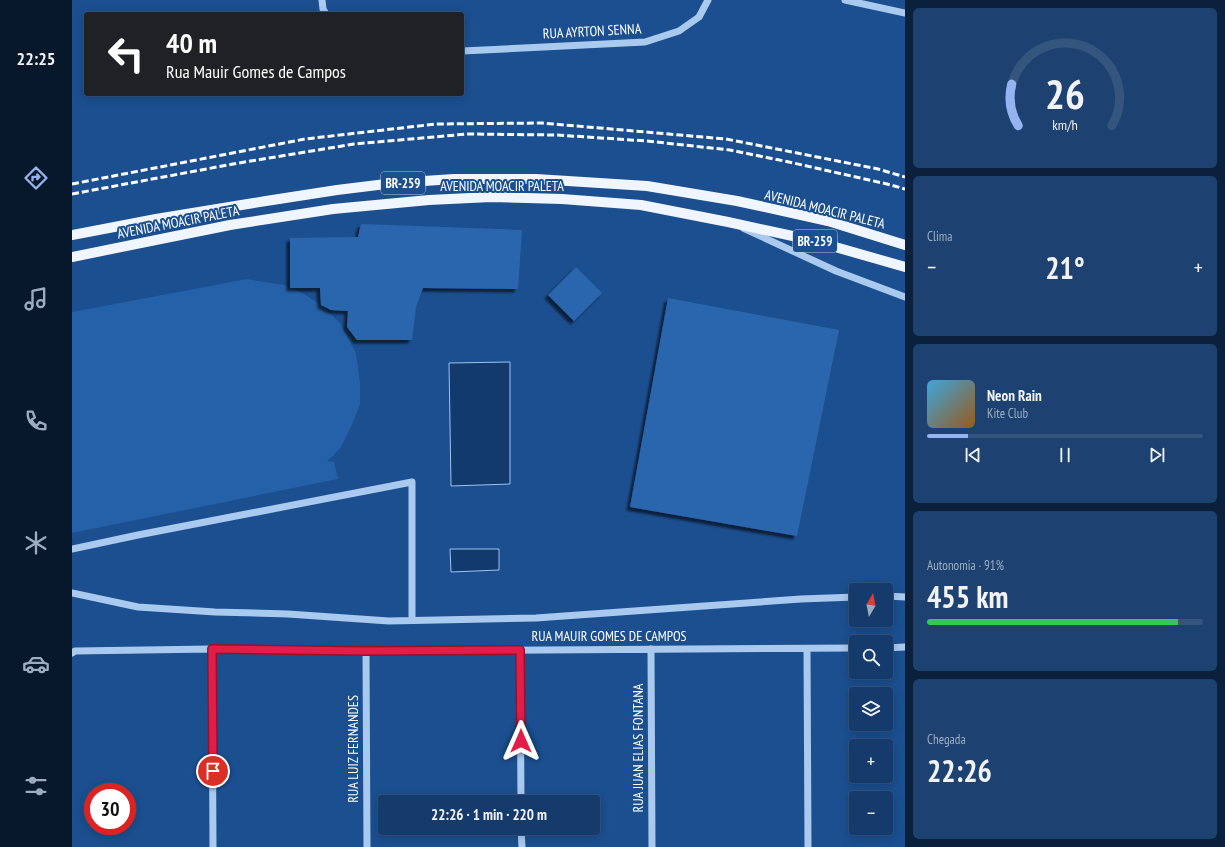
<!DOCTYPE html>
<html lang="pt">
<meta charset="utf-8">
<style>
:root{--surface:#143b6b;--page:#1d4271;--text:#f1f3f6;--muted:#9dadc1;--line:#33557e;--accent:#95b2f1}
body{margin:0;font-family:"PT Sans Narrow",sans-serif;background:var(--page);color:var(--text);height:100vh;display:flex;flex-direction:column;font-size:15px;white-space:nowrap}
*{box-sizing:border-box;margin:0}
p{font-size:13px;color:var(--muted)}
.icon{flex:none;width:22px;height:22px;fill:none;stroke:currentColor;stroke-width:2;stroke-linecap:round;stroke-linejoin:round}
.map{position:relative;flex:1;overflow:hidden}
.details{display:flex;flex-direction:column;gap:8px;padding:8px;background:#0b203b;width:320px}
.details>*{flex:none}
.top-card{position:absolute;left:12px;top:12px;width:380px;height:84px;border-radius:4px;box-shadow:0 2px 10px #0003,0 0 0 1px var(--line);background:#202124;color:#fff;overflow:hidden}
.needle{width:26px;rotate:10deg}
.tools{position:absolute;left:777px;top:583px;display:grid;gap:8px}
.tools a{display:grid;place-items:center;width:44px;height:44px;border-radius:4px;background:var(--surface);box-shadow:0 2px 10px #0003,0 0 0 1px var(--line);font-size:20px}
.speed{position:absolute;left:12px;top:783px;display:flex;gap:8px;font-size:20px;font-weight:700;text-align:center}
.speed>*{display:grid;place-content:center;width:52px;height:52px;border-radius:50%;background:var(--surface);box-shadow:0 2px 10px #0003,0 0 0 1px var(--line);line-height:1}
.speed .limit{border:6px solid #d22;background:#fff;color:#111}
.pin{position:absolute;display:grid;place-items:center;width:34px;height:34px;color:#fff;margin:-17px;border:2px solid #fff;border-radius:50%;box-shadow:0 1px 4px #0007}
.me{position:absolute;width:44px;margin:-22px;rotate:0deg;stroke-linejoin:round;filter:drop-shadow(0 0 3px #0008)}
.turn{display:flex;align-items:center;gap:14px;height:84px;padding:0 16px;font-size:18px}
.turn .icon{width:52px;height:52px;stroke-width:2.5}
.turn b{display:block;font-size:28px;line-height:34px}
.big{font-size:30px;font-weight:700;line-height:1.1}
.details .card{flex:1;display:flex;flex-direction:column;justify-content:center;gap:6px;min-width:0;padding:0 14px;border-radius:6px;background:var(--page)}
.details .dial{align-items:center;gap:0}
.dial svg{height:104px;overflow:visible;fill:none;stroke:var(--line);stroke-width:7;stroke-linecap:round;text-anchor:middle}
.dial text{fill:var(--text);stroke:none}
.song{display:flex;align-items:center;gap:12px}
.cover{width:48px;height:48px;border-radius:6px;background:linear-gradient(135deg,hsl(200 70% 55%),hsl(30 70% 35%))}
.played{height:4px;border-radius:2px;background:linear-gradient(90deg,var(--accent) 15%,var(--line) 15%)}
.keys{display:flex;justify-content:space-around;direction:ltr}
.heat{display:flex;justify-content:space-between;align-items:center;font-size:22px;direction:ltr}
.charge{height:6px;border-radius:3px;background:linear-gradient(90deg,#34c759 91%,var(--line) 0)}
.trip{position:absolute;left:306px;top:795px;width:222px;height:40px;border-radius:4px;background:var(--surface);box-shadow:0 2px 10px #0003,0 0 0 1px var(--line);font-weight:700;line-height:40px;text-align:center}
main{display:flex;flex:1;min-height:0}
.tabs{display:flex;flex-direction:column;width:72px;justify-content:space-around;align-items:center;background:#08182b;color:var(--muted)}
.tabs .icon{width:28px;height:28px}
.tabs .selected{color:var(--accent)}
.tabs b{font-size:18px;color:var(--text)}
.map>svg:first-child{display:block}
</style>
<main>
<nav class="tabs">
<b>22:25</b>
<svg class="icon selected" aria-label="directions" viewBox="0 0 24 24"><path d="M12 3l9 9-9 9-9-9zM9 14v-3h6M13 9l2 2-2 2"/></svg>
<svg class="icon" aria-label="music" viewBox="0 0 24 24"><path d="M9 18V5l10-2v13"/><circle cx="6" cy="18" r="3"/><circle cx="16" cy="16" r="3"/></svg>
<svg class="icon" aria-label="phone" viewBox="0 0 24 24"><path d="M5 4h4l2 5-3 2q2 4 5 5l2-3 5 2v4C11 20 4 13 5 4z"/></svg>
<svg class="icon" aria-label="climate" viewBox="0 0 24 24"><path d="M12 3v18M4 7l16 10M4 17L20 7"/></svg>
<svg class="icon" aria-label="car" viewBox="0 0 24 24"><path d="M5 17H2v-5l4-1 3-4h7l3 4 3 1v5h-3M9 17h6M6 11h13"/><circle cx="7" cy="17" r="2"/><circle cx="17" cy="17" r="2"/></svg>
<svg class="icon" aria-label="filters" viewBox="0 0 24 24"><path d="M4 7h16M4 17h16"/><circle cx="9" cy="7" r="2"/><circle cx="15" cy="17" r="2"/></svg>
</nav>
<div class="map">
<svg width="833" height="847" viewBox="0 0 833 847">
<defs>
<filter id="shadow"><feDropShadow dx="-3.5" dy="3.5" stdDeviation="1" flood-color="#0009"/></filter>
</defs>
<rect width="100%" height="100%" fill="#1b4f8f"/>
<!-- green -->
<path fill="#2461a8" d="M175,279l37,6 20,9 17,11 19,18 16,30 4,31v20l-8,21 -11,22 -8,9 -6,5 7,1 4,17 -266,54v-221z"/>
<!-- water -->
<path fill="#123a6d" stroke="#9cc4f0" d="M438,362v122l-59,2 -2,-123z
M378,549h49v21l-48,2z"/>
<!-- building -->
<path fill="#2a66ad" filter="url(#shadow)" d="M289,224l161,6 -4,59 -95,-1 -7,19 -4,33h-55l-10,-13 1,-16 -17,-1 -10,-5 -1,-17h-30v-50l68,-1z
M504,267l26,26 -28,28 -26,-26z
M596,298l171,32 -42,206 -167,-29z"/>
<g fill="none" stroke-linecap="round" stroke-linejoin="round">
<!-- minor -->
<path stroke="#a9c9ee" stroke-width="7" d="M250,0l1,9 3,5
M773,0l60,13
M390,51l183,-9 34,-11 20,-14 9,-17
M671,228l93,43 69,26
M0,549l66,-14 274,-53v138
M0,593l66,14 77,5 73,2 101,7 147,-3 265,-19 55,-2
M814,596l19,1
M814,648l19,-1
M140,649l1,198
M579,649l1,198
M735,649l1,198
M448,650l1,152
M294,651l1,196
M0,653l3,-2 137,-2 154,2 490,-3
M449,828l1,19"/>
<!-- major -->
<path stroke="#f0f6ff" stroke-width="10" d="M0,235l84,-16 110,-18 71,-11 57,-7 60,-4h82l111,7 90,15 91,20 77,24
M0,257l158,-32 103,-16 96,-9 62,-3 71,2 79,6 87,17 83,18 94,27"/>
<!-- rail -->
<path stroke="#fff" stroke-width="3" stroke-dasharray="7 3" stroke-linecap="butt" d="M0,184l233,-45 131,-15 106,-1 184,16 152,30 27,8
M0,194l161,-30 121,-20 113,-10 90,1 90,6 83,9 59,12 98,22 18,5"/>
</g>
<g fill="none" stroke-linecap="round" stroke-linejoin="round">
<!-- route casing -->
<g stroke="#92132f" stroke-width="10">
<path id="route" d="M141,771l-1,-122 154,2 154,-1 1,91"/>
</g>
<!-- route -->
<use href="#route" stroke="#e11d48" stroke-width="7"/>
</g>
<g text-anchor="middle" stroke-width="4" stroke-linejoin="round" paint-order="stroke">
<!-- shield labels -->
<g fill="#1b4f8f" stroke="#bbcadd" stroke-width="1">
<rect x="309" y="172" width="44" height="22" rx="3"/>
<rect x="721" y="230" width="44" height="22" rx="3"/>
</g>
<g font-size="13" font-weight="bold" fill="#fff">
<text x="331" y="188">BR-259</text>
<text x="743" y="246">BR-259</text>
</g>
<!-- street labels -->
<g font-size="14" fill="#fff" stroke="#1b4f8f">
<text transform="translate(520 31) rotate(-3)" y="5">RUA AYRTON SENNA</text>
<text x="430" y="191">AVENIDA MOACIR PALETA</text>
<text transform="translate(753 209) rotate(14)" y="5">AVENIDA MOACIR PALETA</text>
<text transform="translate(106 222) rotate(-11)" y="5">AVENIDA MOACIR PALETA</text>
<text x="537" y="641">RUA MAUIR GOMES DE CAMPOS</text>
<text transform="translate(566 748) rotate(-90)" y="5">RUA JUAN ELIAS FONTANA</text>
<text transform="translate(281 749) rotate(-90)" y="5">RUA LUIZ FERNANDES</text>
</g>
</g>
</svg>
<div class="tools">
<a><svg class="needle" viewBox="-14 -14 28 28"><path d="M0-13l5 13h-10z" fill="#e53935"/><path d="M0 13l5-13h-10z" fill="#9dadc1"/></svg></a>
<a><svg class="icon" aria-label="search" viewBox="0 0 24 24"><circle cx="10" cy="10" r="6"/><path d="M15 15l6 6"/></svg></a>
<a><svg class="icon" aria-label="layers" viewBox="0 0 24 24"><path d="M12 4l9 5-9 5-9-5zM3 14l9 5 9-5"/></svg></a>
<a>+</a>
<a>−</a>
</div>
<div class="speed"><div class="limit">30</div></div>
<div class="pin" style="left:141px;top:771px;background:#d93025"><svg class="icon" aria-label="arrive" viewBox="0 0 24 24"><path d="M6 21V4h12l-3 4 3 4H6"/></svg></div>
<svg class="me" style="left:449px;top:741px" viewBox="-20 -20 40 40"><path d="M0-17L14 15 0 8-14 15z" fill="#e11d48" stroke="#fff" stroke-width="4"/></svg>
<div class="trip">22:26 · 1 min · 220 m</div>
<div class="top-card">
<div class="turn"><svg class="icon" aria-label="left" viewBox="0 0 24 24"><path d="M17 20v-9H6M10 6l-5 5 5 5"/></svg><div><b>40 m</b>Rua Mauir Gomes de Campos</div></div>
</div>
</div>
<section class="details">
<div class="card dial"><svg viewBox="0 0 100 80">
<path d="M14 69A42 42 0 1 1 86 69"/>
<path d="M14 69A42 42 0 0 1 9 37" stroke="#95b2f1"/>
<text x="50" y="56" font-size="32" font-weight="700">26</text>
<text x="50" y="72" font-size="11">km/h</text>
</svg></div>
<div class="card"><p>Clima</p>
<div class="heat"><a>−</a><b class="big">21°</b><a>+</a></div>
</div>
<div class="card">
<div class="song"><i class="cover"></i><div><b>Neon Rain</b><p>Kite Club</p></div></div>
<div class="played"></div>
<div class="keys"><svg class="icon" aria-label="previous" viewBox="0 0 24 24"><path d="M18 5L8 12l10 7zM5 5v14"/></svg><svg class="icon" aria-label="pause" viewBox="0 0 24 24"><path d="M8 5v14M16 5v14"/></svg><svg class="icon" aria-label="next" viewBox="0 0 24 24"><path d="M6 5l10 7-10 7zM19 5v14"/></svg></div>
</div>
<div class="card"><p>Autonomia · 91%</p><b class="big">455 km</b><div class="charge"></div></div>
<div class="card"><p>Chegada</p><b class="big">22:26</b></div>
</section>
</main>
